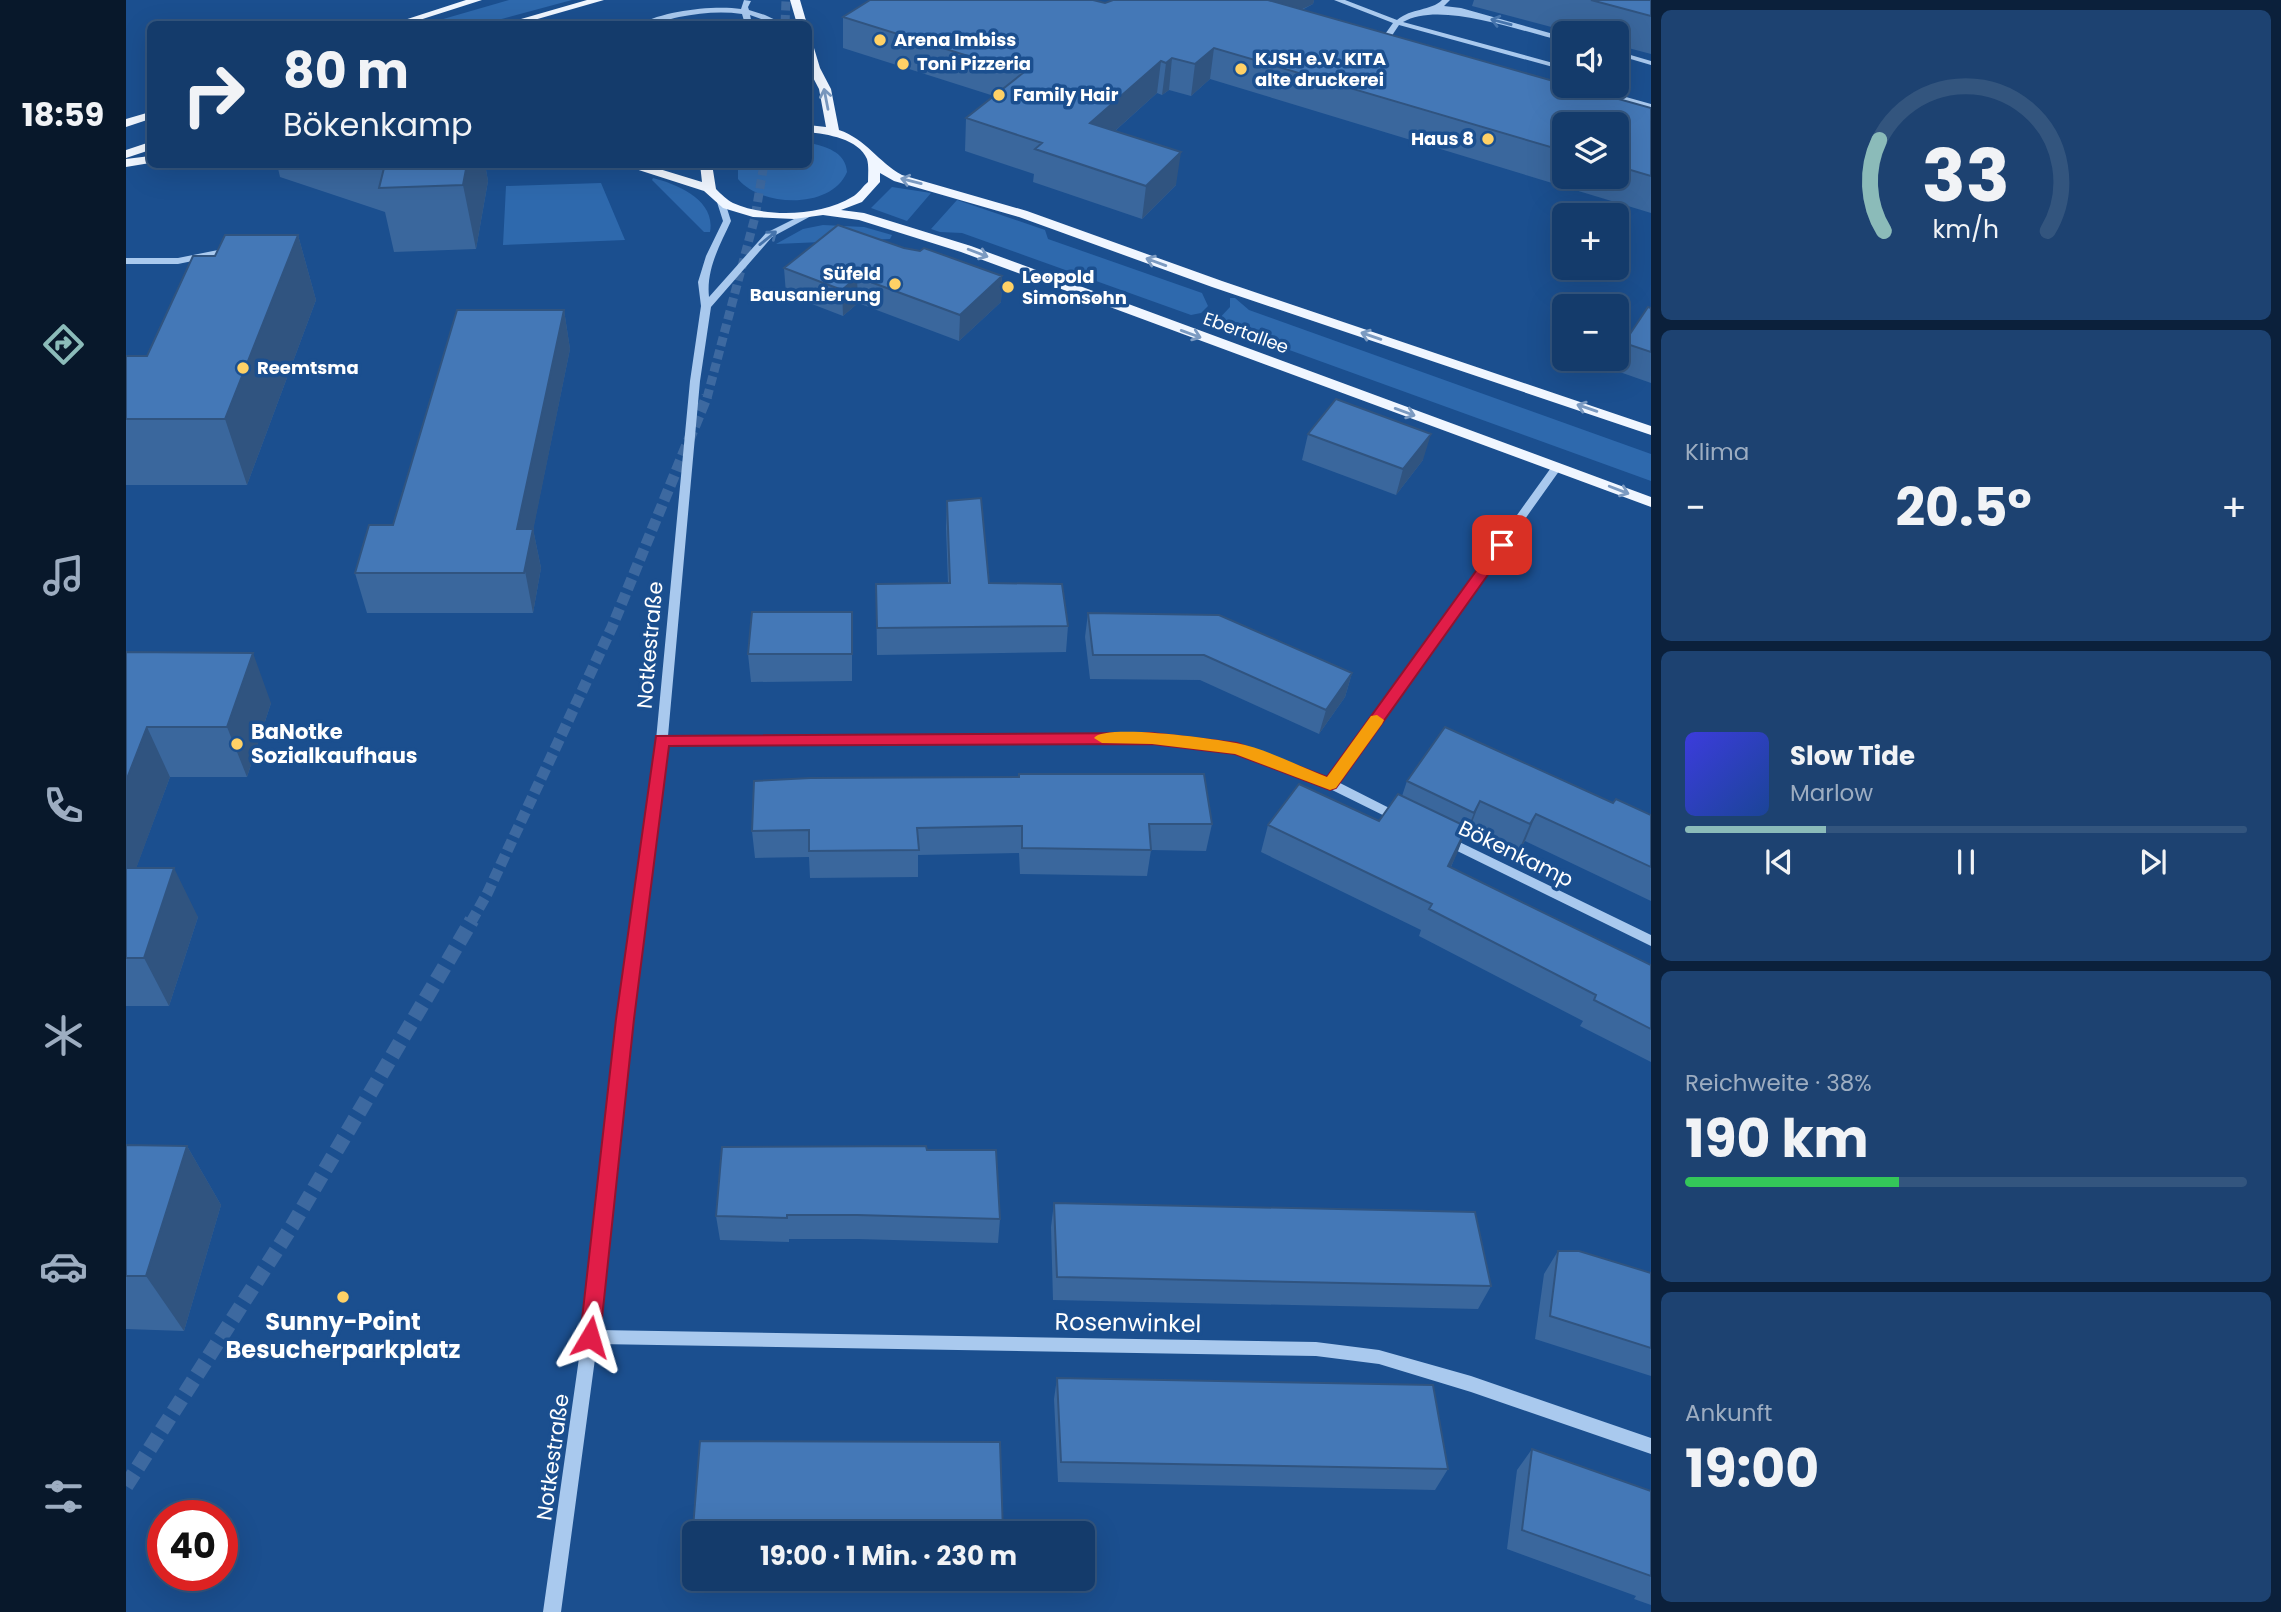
<!DOCTYPE html>
<html lang="de">
<meta charset="utf-8">
<style>
:root{--surface:#143b6b;--page:#1d4271;--text:#f1f3f6;--muted:#9dadc1;--line:#33557e;--accent:#8bbbb9}
body{margin:0;font-family:Poppins,sans-serif;background:var(--page);color:var(--text);height:100vh;display:flex;flex-direction:column;font-size:26px;white-space:nowrap}
*{box-sizing:border-box;margin:0}
p{font-size:23px;color:var(--muted)}
.icon{flex:none;width:38px;height:38px;fill:none;stroke:currentColor;stroke-width:2;stroke-linecap:round;stroke-linejoin:round}
.map{position:relative;flex:1;overflow:hidden}
.sheet{display:flex;flex-direction:column;gap:10px;padding:10px;background:#0b203b;width:630px}
.sheet>*{flex:none}
.banner{position:absolute;left:21px;top:21px;width:665px;height:147px;border-radius:10px;box-shadow:0 7px 28px #0002,0 0 0 2px var(--line);background:#143b6b;color:var(--text);overflow:hidden}
.tools{position:absolute;left:1426px;top:21px;display:grid;gap:14px}
.tools a{display:grid;place-items:center;width:77px;height:77px;border-radius:10px;background:var(--surface);box-shadow:0 7px 28px #0002,0 0 0 2px var(--line);font-size:35px}
.speed{position:absolute;left:21px;top:1500px;display:flex;gap:14px;font-size:35px;font-weight:700;text-align:center}
.speed>*{display:grid;place-content:center;width:91px;height:91px;border-radius:50%;background:var(--surface);box-shadow:0 7px 28px #0002,0 0 0 2px var(--line);line-height:1}
.speed .limit{border:10px solid #d22;background:#fff;color:#111}
.pin{position:absolute;display:grid;place-items:center;width:60px;height:60px;color:#fff;margin:-30px;border-radius:14px;box-shadow:0 4px 10px #0006}
.me{position:absolute;width:77px;margin:-38px;rotate:7deg;stroke-linejoin:round;filter:drop-shadow(0 0 5px #0008)}
.turn{display:flex;align-items:center;gap:24px;height:147px;padding:0 21px;font-size:32px}
.turn .icon{width:91px;height:91px;stroke-width:2.5}
.turn b{display:block;font-size:49px;line-height:60px}
.big{font-size:52px;font-weight:700;line-height:1.1}
.sheet .tile{flex:1;display:flex;flex-direction:column;justify-content:center;gap:10px;min-width:0;padding:0 24px;border-radius:10px;background:var(--page)}
.sheet .dial{align-items:center;gap:0}
.dial svg{height:182px;overflow:visible;fill:none;stroke:var(--line);stroke-width:7;stroke-linecap:round;text-anchor:middle}
.dial text{fill:var(--text);stroke:none}
.song{display:flex;align-items:center;gap:21px}
.cover{width:84px;height:84px;border-radius:10px;background:linear-gradient(135deg,hsl(240 70% 55%),hsl(220 70% 35%))}
.played{height:7px;border-radius:4px;background:linear-gradient(90deg,var(--accent) 25%,var(--line) 25%)}
.keys{display:flex;justify-content:space-around;direction:ltr}
.heat{display:flex;justify-content:space-between;align-items:center;font-size:38px;direction:ltr}
.charge{height:10px;border-radius:5px;background:linear-gradient(90deg,#34c759 38%,var(--line) 0)}
.trip{position:absolute;left:556px;top:1521px;width:413px;height:70px;border-radius:10px;background:var(--surface);box-shadow:0 7px 28px #0002,0 0 0 2px var(--line);font-weight:700;line-height:70px;text-align:center}
main{display:flex;flex:1;min-height:0}
.menu{display:flex;flex-direction:column;width:126px;justify-content:space-around;align-items:center;background:#08182b;color:var(--muted)}
.menu .icon{width:49px;height:49px}
.menu .active{color:var(--accent)}
.menu b{font-size:32px;color:var(--text)}
.map>svg:first-child{display:block}
</style>
<main>
<nav class="menu">
<b>18:59</b>
<svg class="icon active" aria-label="directions" viewBox="0 0 24 24"><path d="M12 3l9 9-9 9-9-9zM9 14v-3h6M13 9l2 2-2 2"/></svg>
<svg class="icon" aria-label="music" viewBox="0 0 24 24"><path d="M9 18V5l10-2v13"/><circle cx="6" cy="18" r="3"/><circle cx="16" cy="16" r="3"/></svg>
<svg class="icon" aria-label="phone" viewBox="0 0 24 24"><path d="M5 4h4l2 5-3 2q2 4 5 5l2-3 5 2v4C11 20 4 13 5 4z"/></svg>
<svg class="icon" aria-label="climate" viewBox="0 0 24 24"><path d="M12 3v18M4 7l16 10M4 17L20 7"/></svg>
<svg class="icon" aria-label="car" viewBox="0 0 24 24"><path d="M5 17H2v-5l4-1 3-4h7l3 4 3 1v5h-3M9 17h6M6 11h13"/><circle cx="7" cy="17" r="2"/><circle cx="17" cy="17" r="2"/></svg>
<svg class="icon" aria-label="filters" viewBox="0 0 24 24"><path d="M4 7h16M4 17h16"/><circle cx="9" cy="7" r="2"/><circle cx="15" cy="17" r="2"/></svg>
</nav>
<div class="map">
<svg width="1525" height="1612" viewBox="0 0 1525 1612">
<rect width="100%" height="100%" fill="#1b4f8f"/>
<!-- green -->
<path fill="#2e69ad" d="M383,0h63l-89,24h-57z
M683,143c16,3 37,9 38,29 -16,38 -86,35 -109,7v-14l70,-1z
M527,178c24,6 63,22 57,54h-6l-52,-52z
M475,183l24,57 -122,5 3,-59z
M766,187l39,6 -24,28 -36,-13z
M831,200l88,30 3,9 154,54 6,13 -7,7 -10,2 -229,-82 -22,-1 -9,-3z
M697,225l41,2 28,8 -2,4 -114,5 27,-15z
M1104,298h5l14,12 402,144v27l-436,-158 15,-16z"/>
<g fill="none" stroke-linecap="round" stroke-linejoin="round">
<!-- minor-tunnel-far2 -->
<path stroke="#3d69a0" stroke-width="9" stroke-dasharray="9 4.5" stroke-linecap="butt" d="M659,24l1,-24
M581,398l48,-181 9,-53"/>
<!-- minor-tunnel-far1 -->
<path stroke="#3d69a0" stroke-width="11" stroke-dasharray="11 5" stroke-linecap="butt" d="M345,922l16,-28 125,-267 95,-231"/>
<!-- minor-tunnel -->
<path stroke="#3d69a0" stroke-width="15" stroke-dasharray="15 7" stroke-linecap="butt" d="M0,1486l166,-260 180,-306"/>
<!-- minor -->
<path fill="#a9c9ee" fill-rule="evenodd" d="M618,0l7,1 -3,6 1,3 16,5 19,9h-9l-25,-9 2,9h-7l-3,-10c-21,-3 -42,-1 -63,3 -13,3 -26,8 -39,7 24,-13 73,-19 101,-15z
M1208,0h11l52,20c14,-12 34,-9 45,-20h8l-6,6 17,2 103,29v4c-43,-9 -123,-41 -161,-19l161,44v4l-165,-45 -8,12 3,13 -7,2 -4,-15 10,-14z
M1491,51l34,10v4l-34,-10z
M1471,86h8l-4,4 50,14v4l-58,-15 -1,-2z
M591,197l7,2 7,22c-11,24 -25,48 -22,76l57,-64 40,-20 7,2 -41,22 -61,70 -11,74 -32,355 484,-2 84,11 92,33 225,-313h8l1,2 -224,315 65,33 2,3 -2,3 -4,2 -73,-36 -91,-34 -83,-11 -485,2 -35,275 -34,311 718,12 63,8 92,26 180,62v16l-180,-62 -92,-28 -63,-8 -719,-12 -36,268h-18l39,-275 36,-318 38,-279 34,-359 11,-75 -3,-24 8,-26 17,-35 -7,-22z
M107,247l4,3 -1,2 -58,12h-52v-6h52z
M1321,836l204,99v11l-208,-102 -2,-3 2,-3z"/>
<!-- major -->
<path fill="#f0f6ff" fill-rule="evenodd" d="M340,0h16l-75,24h-15z
M461,0h17l-84,24h-16z
M664,0h10l7,24h-10z
M682,45l6,3 6,20 11,21 8,41c27,9 39,32 63,45l125,36 195,70 429,145v9l-439,-148 -193,-70 -125,-36 -14,-8v9l-18,20 -21,8 23,3 107,33 680,251v10l-690,-255 -102,-32 -36,-5 -29,4 -41,-2 -30,-9 -19,-17 -84,-27h23l59,18 -2,-18h12l4,25c5,5 11,11 17,14 33,15 88,13 119,-6 6,-3 11,-11 16,-15 0,-7 1,-16 -1,-23 -8,-20 -40,-25 -59,-27v-7l18,2 -7,-38 -11,-21z
M24,112v7l-24,8v-8z
M24,142v8l-24,8v-8z
M24,156v7l-24,4v-8z"/>
</g>
<!-- wall -->
<path fill="#3a679d" fill-rule="evenodd" d="M987,0h201l-1,4 -11,6 349,98v105l-441,-134 -19,17 -22,-6 -7,5 -5,-2 -42,38 61,54 -34,34 -109,-37 1,-8 -69,-23 1,-33 28,-22 -151,-48v-31l262,-14zM1438,124h53v53h-53z
M1348,0h177v54l-34,-9v-12h-43l-102,-27z
M151,164h208l3,17 -12,68 -82,3 -9,-40 -105,-35z
M172,235l18,65 -69,185h-121v-129h21z
M778,248l98,28 -1,26 -42,39 -101,-38 -15,13 -57,-22 -2,-26z
M1525,308v75l-37,-13 10,-27z
M438,310l6,39 -37,180 8,39 -8,45h-166l-12,-40z
M1182,434l115,26 -27,35 -94,-35z
M821,501l42,82 79,43 -2,26 -189,3 -1,-71 72,-1 -2,-56z
M726,612v69l-101,1 -3,-28z
M962,613l264,60 -7,24 -26,37 -119,-54 -110,-1 -5,-42z
M0,652l145,51 -24,74h-77l-34,91 62,49 -29,89h-43z
M628,781l458,43 -6,27 -55,-1 -4,26 -127,-2 -1,-21 -101,2v22l-108,1 -1,-21 -54,1 -3,-27z
M1281,781l206,22 38,12v86l-126,-60 -6,9 -49,-22 -7,12h-1l-11,27 200,98v97l-71,-36 3,-5 -164,-85 2,-6 -160,-78 7,-27 111,-4 23,-25z
M0,1145l61,1 34,59 -37,126 -58,-2z
M801,1150l73,69 -2,24 -140,-4h-69v3l-69,-2 -4,-24z
M928,1203l437,83 -13,23 -425,-9 -2,-73z
M1432,1251l93,22v103l-116,-37 9,-65z
M931,1378l391,91 -13,21 -377,-8 -4,-83z
M874,1442l3,91h-308v2l-2,-7z
M1406,1449l119,42v114l-17,-6 2,-3 -129,-47 10,-79z"/>
<!-- shaded-wall -->
<path fill="#305480" d="M1136,0h52l-1,4 -56,26z
M1088,48l-4,31 -19,17 4,-32z
M1046,58l-3,32 -7,5 4,-32z
M1035,61l-4,32 -70,63 3,-33z
M1055,152l-5,33 -34,34 4,-33z
M341,164h18l3,17 -12,68 -13,-64z
M172,235l18,65 -69,185 -22,-66z
M876,276l-1,26 -42,39 1,-26z
M731,277l1,26 -15,13 -1,-26z
M438,310l6,39 -40,197 3,-17 8,39 -8,45 -16,-84z
M1305,434l-8,26 -27,35 7,-26z
M127,653l18,50 -24,74 -20,-50z
M1226,673l-7,24 -26,37 7,-24z
M21,727l23,50 -44,119v-115z
M1354,801l-10,27 -7,12 11,-27z
M1410,814l-11,27 -6,9 11,-26z
M1341,827l-10,27 -19,39 10,-27z
M48,868l24,49 -29,89 -25,-48z
M61,1146l34,59 -37,126 -38,-55z"/>
<!-- building -->
<path fill="#4478b7" stroke="#305480" stroke-width="2" d="M744,0h223l12,3 8,-3h155l296,84v2h8l79,22v68l-34,-10v-42h-53v27l-350,-103 -19,16 -23,-6 -6,5 -5,-2 -71,62 91,29 -35,34 -111,-37 7,-6 -76,-25 57,-45 -180,-56z
M1465,0h60v16z
M259,164h82l-4,21 -84,3z
M712,225l66,23 16,3 4,-3 78,28 -42,39 -103,-38 -15,13 -58,-22z
M99,235h73l-73,184h-99v-63h21l46,-100h22z
M1522,307l3,1v44l-27,-9z
M331,310h107l-47,219h16l-9,44h-169l14,-48h24z
M1210,399l95,35 -28,35 -95,-35z
M855,498l8,85 73,1 6,42 -191,2 -1,-44 74,-1 -3,-82z
M626,612h100v42h-104z
M962,613l131,2 133,58 -26,37 -122,-55h-111z
M0,652l127,1 -26,74h-80l-21,54z
M1319,727l168,76 3,-4 35,16v52l-115,-53 -6,10 -50,-23 -6,12 -67,-32z
M893,774h185l8,50h-63l2,26 -129,-2v-22l-105,2 2,22 -110,1v-21l-57,1 2,-50 56,-3 209,-1z
M1173,784l80,37 19,-27 69,33 -19,39 203,99v64l-57,-29 2,-5 -167,-86 3,-5 -164,-79z
M0,868h48l-30,90h-18z
M0,1145l61,1 -41,130h-20z
M800,1146l1,4h69l4,69 -143,-4h-70v3l-71,-2 6,-69z
M928,1203l421,9 16,74 -434,-9z
M1432,1251h21l72,22v75l-101,-32z
M931,1378l376,7 15,84 -387,-7z
M574,1441l300,1 3,90h-229l1,-3 -82,-1z
M1406,1449l119,42v85l-129,-46z"/>
<!-- one-way arrows -->
<defs><path id="oneway-shaft" d="M-6 0H5M1.5-3L5.5 0L1.5 3" fill="none" stroke-width="1.6" stroke-linecap="round" stroke-linejoin="round" transform="scale(1.75)"/></defs>
<g stroke="#4674ac">
<use href="#oneway-shaft" transform="translate(1375 22) rotate(-165)"/>
<use href="#oneway-shaft" transform="translate(642 238) rotate(-39)"/>
</g>
<g stroke="#7b9ac1">
<use href="#oneway-shaft" transform="translate(700 99) rotate(-101)"/>
<use href="#oneway-shaft" transform="translate(785 181) rotate(-166)"/>
<use href="#oneway-shaft" transform="translate(852 253) rotate(21)"/>
<use href="#oneway-shaft" transform="translate(1030 262) rotate(-160)"/>
<use href="#oneway-shaft" transform="translate(1065 334) rotate(20)"/>
<use href="#oneway-shaft" transform="translate(1245 336) rotate(-161)"/>
<use href="#oneway-shaft" transform="translate(1461 408) rotate(-161)"/>
<use href="#oneway-shaft" transform="translate(1279 412) rotate(20)"/>
<use href="#oneway-shaft" transform="translate(1493 490) rotate(21)"/>
</g>
<!-- route -->
<path fill="#e11d48" stroke="#92132f" stroke-width="2" d="M1376,540l7,5 -2,3 -171,240 -6,2 -95,-36 -83,-10 -483,2 -35,273 -34,318 -3,7 -7,3 -7,-3 -3,-7 36,-318 40,-283 496,-3 85,10 90,34 170,-235z"/>
<!-- slow -->
<path fill="#f59e0b" d="M1251,715l7,5 -2,4 -46,64 -6,2 -95,-36 -83,-10 -50,-1 -8,-5c10,-15 122,1 142,5 31,6 62,23 91,34l44,-61z"/>
<!-- markers -->
<g fill="#ffd166" stroke="#1b4f8f" stroke-width="2.5">
<circle cx="754" cy="40" r="7"/>
<circle cx="777" cy="64" r="7"/>
<circle cx="1115" cy="69" r="7"/>
<circle cx="873" cy="95" r="7"/>
<circle cx="1362" cy="139" r="7"/>
<circle cx="769" cy="284" r="7"/>
<circle cx="882" cy="287" r="7"/>
<circle cx="117" cy="368" r="7"/>
<circle cx="111" cy="744" r="7"/>
<circle cx="217" cy="1297" r="7"/>
</g>
<g text-anchor="middle" stroke-width="7" stroke-linejoin="round" paint-order="stroke">
<!-- far-poi labels -->
<g font-size="18" font-weight="bold" fill="#fff" stroke="#1b4f8f" text-anchor="start">
<text x="768" y="46">Arena Imbiss</text>
<text x="1129" y="65">KJSH e.V. KITA<tspan x="1129" dy="21">alte druckerei</tspan></text>
<text x="791" y="70">Toni Pizzeria</text>
<text x="887" y="101">Family Hair</text>
<text x="1348" y="145" text-anchor="end">Haus 8</text>
<text x="755" y="280" text-anchor="end">Süfeld<tspan x="755" dy="21">Bausanierung</tspan></text>
<text x="896" y="283">Leopold<tspan x="896" dy="21">Simonsohn</tspan></text>
<text x="131" y="374">Reemtsma</text>
</g>
<!-- far-street labels -->
<g font-size="18" fill="#fff" stroke="#1b4f8f">
<text transform="translate(1120 333) rotate(20)" y="6">Ebertallee</text>
</g>
<!-- street labels -->
<g font-size="21" fill="#fff" stroke="#1b4f8f">
<text transform="translate(524 645) rotate(-85)" y="7">Notkestraße</text>
<text transform="translate(1390 854) rotate(26)" y="7">Bökenkamp</text>
<text transform="translate(427 1457) rotate(-82)" y="7">Notkestraße</text>
</g>
<!-- poi labels -->
<g font-size="21" font-weight="bold" fill="#fff" stroke="#1b4f8f" text-anchor="start">
<text x="125" y="739">BaNotke<tspan x="125" dy="24">Sozialkaufhaus</tspan></text>
</g>
<!-- near-poi labels -->
<g font-size="24" font-weight="bold" fill="#fff" stroke="#1b4f8f">
<text x="217" y="1330">Sunny-Point<tspan x="217" dy="28">Besucherparkplatz</tspan></text>
</g>
<!-- near-street labels -->
<g font-size="24" fill="#fff" stroke="#1b4f8f">
<text transform="translate(1002 1323) rotate(1)" y="8">Rosenwinkel</text>
</g>
</g>
</svg>
<div class="tools">
<a><svg class="icon" aria-label="sound" viewBox="0 0 24 24"><path d="M4 9h4l5-4v14l-5-4H4zM17 9q2 3 0 6"/></svg></a>
<a><svg class="icon" aria-label="layers" viewBox="0 0 24 24"><path d="M12 4l9 5-9 5-9-5zM3 14l9 5 9-5"/></svg></a>
<a>+</a>
<a>−</a>
</div>
<div class="speed"><div class="limit">40</div></div>
<div class="pin" style="left:1376px;top:545px;background:#d93025"><svg class="icon" aria-label="arrive" viewBox="0 0 24 24"><path d="M6 21V4h12l-3 4 3 4H6"/></svg></div>
<svg class="me" style="left:464px;top:1337px" viewBox="-20 -20 40 40"><path d="M0-17L14 15 0 8-14 15z" fill="#e11d48" stroke="#fff" stroke-width="4"/></svg>
<div class="trip">19:00 · 1 Min. · 230 m</div>
<div class="banner">
<div class="turn"><svg class="icon" aria-label="right" viewBox="0 0 24 24"><path d="M7 20v-9h11M14 6l5 5-5 5"/></svg><div><b>80 m</b>Bökenkamp</div></div>
</div>
</div>
<section class="sheet">
<div class="tile dial"><svg viewBox="0 0 100 80">
<path d="M14 69A42 42 0 1 1 86 69"/>
<path d="M14 69A42 42 0 0 1 12 29" stroke="#8bbbb9"/>
<text x="50" y="56" font-size="32" font-weight="700">33</text>
<text x="50" y="72" font-size="11">km/h</text>
</svg></div>
<div class="tile"><p>Klima</p>
<div class="heat"><a>−</a><b class="big">20.5°</b><a>+</a></div>
</div>
<div class="tile">
<div class="song"><i class="cover"></i><div><b>Slow Tide</b><p>Marlow</p></div></div>
<div class="played"></div>
<div class="keys"><svg class="icon" aria-label="previous" viewBox="0 0 24 24"><path d="M18 5L8 12l10 7zM5 5v14"/></svg><svg class="icon" aria-label="pause" viewBox="0 0 24 24"><path d="M8 5v14M16 5v14"/></svg><svg class="icon" aria-label="next" viewBox="0 0 24 24"><path d="M6 5l10 7-10 7zM19 5v14"/></svg></div>
</div>
<div class="tile"><p>Reichweite · 38%</p><b class="big">190 km</b><div class="charge"></div></div>
<div class="tile"><p>Ankunft</p><b class="big">19:00</b></div>
</section>
</main>
